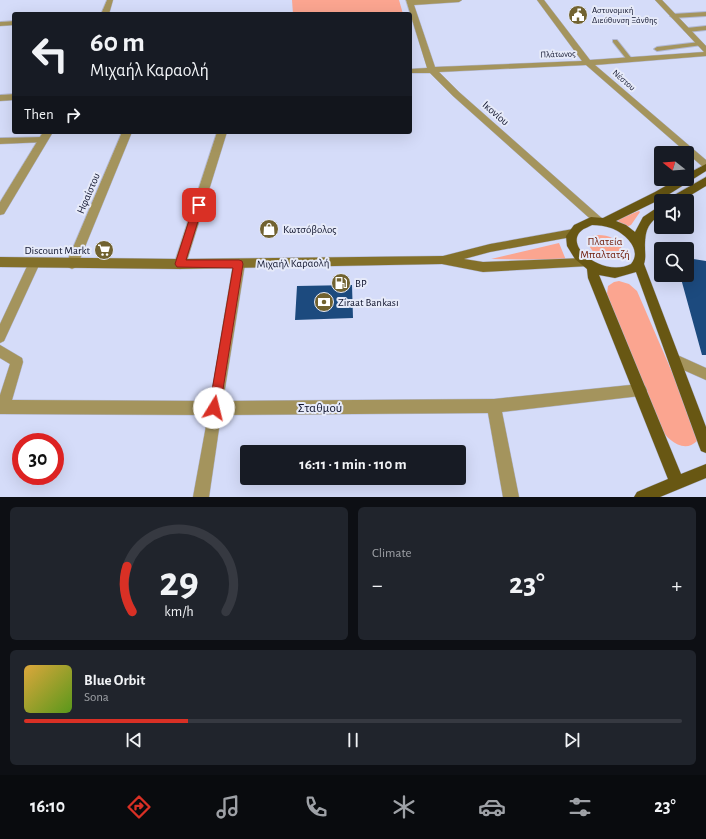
<!DOCTYPE html>
<meta charset="utf-8">
<style>
:root{--surface:#171b24;--page:#20242c;--text:#f1f3f6;--muted:#9ea1a6;--line:#363941;--accent:#d93025}
body{margin:0;font-family:"Alegreya Sans",sans-serif;background:var(--page);color:var(--text);height:100vh;display:flex;flex-direction:column;font-size:15px;white-space:nowrap}
*{box-sizing:border-box;margin:0}
p{font-size:13px;color:var(--muted)}
.icon{flex:none;width:22px;height:22px;fill:none;stroke:currentColor;stroke-width:2;stroke-linecap:round;stroke-linejoin:round}
.map{position:relative;height:497px;overflow:hidden}
.panel{display:flex;flex-direction:column;gap:10px;padding:10px;background:#0d0f14;flex:1}
.panel>*{flex:none}
.top-card{position:absolute;left:12px;top:12px;width:400px;height:122px;border-radius:4px;box-shadow:0 4px 16px #0002;background:#171b24;color:var(--text);overflow:hidden}
.needle{width:26px;rotate:287deg}
.buttons{position:absolute;left:654px;top:146px;display:grid;gap:8px}
.buttons a{display:grid;place-items:center;width:40px;height:40px;border-radius:4px;background:var(--surface);box-shadow:0 4px 16px #0002;font-size:20px}
.speed{position:absolute;left:12px;top:433px;display:flex;gap:8px;font-size:20px;font-weight:700;text-align:center}
.speed>*{display:grid;place-content:center;width:52px;height:52px;border-radius:50%;background:var(--surface);box-shadow:0 4px 16px #0002;line-height:1}
.speed .limit{border:6px solid #d22;background:#fff;color:#111}
.pin{position:absolute;display:grid;place-items:center;width:34px;height:34px;color:#fff;margin:-17px;border-radius:8px;box-shadow:0 2px 6px #0006}
.me{position:absolute;width:44px;margin:-22px;rotate:9deg;stroke-linejoin:round;filter:drop-shadow(0 0 3px #0008)}
.turn{display:flex;align-items:center;gap:14px;height:84px;padding:0 12px;font-size:18px}
.turn .icon{width:52px;height:52px;stroke-width:2.5}
.turn b{display:block;font-size:28px;line-height:34px}
.then{display:flex;align-items:center;height:38px;padding:0 12px;background:#0003;gap:8px;font-size:15px}
.big{font-size:30px;font-weight:600;line-height:1.1}
.panel .card{flex:1;display:flex;flex-direction:column;justify-content:center;gap:6px;min-width:0;padding:0 14px;border-radius:6px;background:var(--page)}
.panel .dial{align-items:center;gap:0}
.dial svg{height:104px;overflow:visible;fill:none;stroke:var(--line);stroke-width:7;stroke-linecap:round;text-anchor:middle}
.dial text{fill:var(--text);stroke:none}
.song{display:flex;align-items:center;gap:12px}
.cover{width:48px;height:48px;border-radius:6px;background:linear-gradient(135deg,hsl(40 70% 55%),hsl(90 70% 35%))}
.played{height:4px;border-radius:2px;background:linear-gradient(90deg,var(--accent) 25%,var(--line) 25%)}
.keys{display:flex;justify-content:space-around;direction:ltr}
.heat{display:flex;justify-content:space-between;align-items:center;font-size:22px;direction:ltr}
.panel .tiles{flex:1;display:grid;gap:10px;grid-template-columns:1fr 1fr}
.card:last-child{grid-column:span 2}
.trip{position:absolute;left:240px;top:445px;width:226px;height:40px;border-radius:4px;background:var(--surface);box-shadow:0 4px 16px #0002;font-weight:600;line-height:40px;text-align:center}
.menu{display:flex;height:64px;justify-content:space-around;align-items:center;background:#090b0e;color:var(--muted)}
.menu .icon{width:28px;height:28px}
.menu .current{color:var(--accent)}
.menu b{font-size:18px;color:var(--text)}
.map>svg:first-child{display:block}
</style>
<div class="map">
<svg width="706" height="497" viewBox="0 0 706 497">
<rect width="100%" height="100%" fill="#d5dcf9"/>
<!-- green -->
<path fill="#fba590" d="M292,0h107l4,14h-110z
M639,211l1,1 -9,13 -5,2 -7,-4 -1,-3 3,-2z
M598,235c11,0 20,4 24,14l-2,7c-13,8 -27,0 -32,-13l4,-7z
M559,243l7,17 -75,-1z
M619,281l10,3 8,7 60,139v11c-13,13 -30,-1 -37,-14l-53,-133 1,-8 6,-4z"/>
<!-- building -->
<path fill="#1c4a7e" d="M687,258l19,3v94h-4l-22,-80h7z
M352,285l1,33 -58,2 2,-34z"/>
<g fill="none" stroke-linecap="round" stroke-linejoin="round">
<!-- service casing -->
<g stroke="#b2b8d4" stroke-width="2">
<path id="service" d="M706,12v4l-33,2 -3,-2 3,-2z
M706,26v4l-19,2 -3,-2 3,-2z
M613,40h4l15,19v2h-4l-15,-19z
M700,42l3,2 -1,1 -45,6 -3,-2 3,-2z"/>
</g>
<!-- minor casing -->
<g stroke="#b2b8d4" stroke-width="1">
<path id="minor" d="M406,0h56l-3,2 -45,3 21,62 147,-6 -45,-61h7l46,60 114,-8 -49,-52h7l44,46v10l-111,9 111,95v8l-3,-1 -117,-102 -147,7 20,20 146,129 -1,3h-8l-143,-128 -23,-23h-20v-4l17,-1z
M14,21v4l-14,1v-4z
M14,94v6l-14,1v-6z
M122,132h10l-54,132 -2,3 -4,2 -4,-2 -2,-3z
M217,132h10l-41,132 -2,3 -4,2 -4,-2 -2,-3z
M42,137l3,1 2,2 -2,2 -45,2v-6z
M34,258l4,2 2,3 -36,78 -4,2v-19l30,-64z
M239,259l4,2 2,3 -22,137 271,-2 146,-15 5,2 2,4 -2,4 -5,2 -138,16 17,85h-16l-15,-84 -267,2 -12,82h-16l15,-82 -208,-1v-19l10,-31 -10,-6v-13l22,13 1,4 -11,38 198,1 23,-137 2,-3z"/>
</g>
<!-- tertiary casing -->
<g stroke="#b2b8d4" stroke-width="1">
<path id="tertiary" d="M107,0h6l-4,14h-8z
M43,132h10l-49,82 -4,1v-13z
M675,354l31,14v12l-36,-16 -1,-4 1,-4z"/>
</g>
<!-- secondary casing -->
<g stroke="#b2b8d4" stroke-width="1">
<path id="secondary" d="M573,229l4,1 1,3 -1,3 -87,16 -26,7 19,3 102,-4 4,2 2,3 -2,3 -106,6 -41,-8 -262,5 -180,-2v-10l180,2 263,-3 47,-12z"/>
</g>
<!-- primary casing -->
<g stroke="#b2b8d4" stroke-width="1">
<path id="primary" d="M706,164v7l-43,27 -47,23 10,4 9,7 8,-15 18,-12v9c-14,10 -16,17 -16,34 0,6 1,9 -1,16l62,163v26l-5,-2 -2,-5 -63,-174 -21,6 -16,-3 82,199 25,-10v14l-46,19h-26l3,-5 31,-13 -80,-201 -1,-9 -12,-10 -8,-13 -1,-10 8,-11 17,-8 12,1 52,-26 23,-13h9v-5zM592,225c7,0 13,1 19,3 14,5 32,22 20,36 -26,14 -68,-17 -50,-33 3,-3 8,-4 11,-6z
M706,177v9l-25,15h-13l1,-3z"/>
</g>
<!-- service -->
<use href="#service" fill="#a4945d" fill-rule="evenodd"/>
<!-- minor -->
<use href="#minor" fill="#a4945d" fill-rule="evenodd"/>
<!-- tertiary -->
<use href="#tertiary" fill="#a4945d" fill-rule="evenodd"/>
<!-- secondary -->
<use href="#secondary" fill="#83702a" fill-rule="evenodd"/>
<!-- primary -->
<use href="#primary" fill="#685713" fill-rule="evenodd"/>
</g>
<!-- route -->
<path fill="#d93025" stroke="#8d1f18" d="M199,202l4,3 -17,55h53l3,1 1,3 -23,144 -2,4 -4,2 -4,-2 -1,-4 24,-140 -56,-1 -2,-3 19,-59z"/>
<!-- icons -->
<defs>
<g id="civic-disc" transform="scale(1)"><circle r="9.5" fill="#716230" stroke="#e6eaf9"/><path d="M-.6-6.5H3V-4.5H.6V-3L4-1V1h2V6H-6V1h2V-1L-.6-3ZM-1.2 2.5V6h2.4V2.5Z" fill="#fff"/></g>
<g id="shop-disc" transform="scale(1)"><circle r="9.5" fill="#716230" stroke="#e6eaf9"/><path d="M-5-2.5h2.3a2.7 3.5 0 0 1 5.4 0H5L5.5 6h-11ZM-1.5-2.5h3a1.5 2.3 0 0 0-3 0Z" fill="#fff"/></g>
<g id="supermarket-disc" transform="scale(1)"><circle r="9.5" fill="#716230" stroke="#e6eaf9"/><path d="M-6-5.5h2.5l.6 2H6L4.5 2H-2.5L-4.4-4H-6ZM-1.5 3.2a1.3 1.3 0 1 0 .1 0ZM3 3.2a1.3 1.3 0 1 0 .1 0Z" fill="#fff"/></g>
<g id="fuel-disc" transform="scale(1)"><circle r="9.5" fill="#716230" stroke="#e6eaf9"/><path d="M-5.5-6h7V0h2V4h1.3V-2.5L3-4.5l.8-.8L6-3V5H2.5V1h-1V6h-7ZM-4.2-4.7v3.2H.2V-4.7Z" fill="#fff"/></g>
<g id="bank-disc" transform="scale(1)"><circle r="9.5" fill="#716230" stroke="#e6eaf9"/><path d="M-6-4H6V4H-6ZM0-2.3a2.3 2.3 0 1 0 0 4.6a2.3 2.3 0 1 0 0-4.6Z" fill="#fff"/></g>
</defs>
<g fill-rule="evenodd">
<use href="#civic-disc" x="578" y="15"/>
<use href="#shop-disc" x="269" y="229"/>
<use href="#supermarket-disc" x="104" y="250"/>
<use href="#fuel-disc" x="341" y="283"/>
<use href="#bank-disc" x="324" y="302"/>
</g>
<g text-anchor="middle" stroke-width="4" stroke-linejoin="round" paint-order="stroke">
<!-- far-poi labels -->
<g font-size="9" fill="#10142d" stroke="#e6eaf9" text-anchor="start">
<text x="592" y="13">Αστυνομική<tspan x="592" dy="10">Διεύθυνση Ξάνθης</tspan></text>
</g>
<!-- far-street labels -->
<g font-size="9" fill="#10142d" stroke="#e6eaf9">
<text transform="translate(558 54) rotate(-2)" y="3">Πλάτωνος</text>
<text transform="translate(624 80) rotate(41)" y="3">Νέστου</text>
</g>
<!-- street labels -->
<g font-size="11" fill="#10142d" stroke="#e6eaf9">
<text transform="translate(496 113) rotate(41)" y="4">Ικονίου</text>
<text transform="translate(88 193) rotate(-67)" y="4">Ηφαίστου</text>
<text transform="translate(293 263) rotate(-1)" y="4">Μιχαήλ Καραολή</text>
</g>
<!-- poi labels -->
<g font-size="11" fill="#10142d" stroke="#e6eaf9" text-anchor="start">
<text x="283" y="233">Κωτσόβολος</text>
<text x="90" y="254" text-anchor="end">Discount Markt</text>
<text x="355" y="287">BP</text>
<text x="338" y="306">Ziraat Bankası</text>
</g>
<!-- park labels -->
<g font-size="11" fill="#6c1906" stroke="#e6eaf9">
<text x="605" y="245">Πλατεία<tspan x="605" dy="13">Μπαλτατζή</tspan></text>
</g>
<!-- near-street labels -->
<g font-size="13" fill="#10142d" stroke="#e6eaf9">
<text x="320" y="412">Σταθμού</text>
</g>
</g>
</svg>
<div class="buttons">
<a><svg class="needle" viewBox="-14 -14 28 28"><path d="M0-13l5 13h-10z" fill="#e53935"/><path d="M0 13l5-13h-10z" fill="#9ea1a6"/></svg></a>
<a><svg class="icon" aria-label="sound" viewBox="0 0 24 24"><path d="M4 9h4l5-4v14l-5-4H4zM17 9q2 3 0 6"/></svg></a>
<a><svg class="icon" aria-label="search" viewBox="0 0 24 24"><circle cx="10" cy="10" r="6"/><path d="M15 15l6 6"/></svg></a>
</div>
<div class="speed"><div class="limit">30</div></div>
<div class="pin" style="left:199px;top:205px;background:#d93025"><svg class="icon" aria-label="arrive" viewBox="0 0 24 24"><path d="M6 21V4h12l-3 4 3 4H6"/></svg></div>
<svg class="me" style="left:214px;top:408px" viewBox="-20 -20 40 40"><circle r="19" fill="#fff"/><path d="M0-13L10 11 0 6-10 11z" fill="#d93025"/></svg>
<div class="trip">16:11 · 1 min · 110 m</div>
<div class="top-card">
<div class="turn"><svg class="icon" aria-label="left" viewBox="0 0 24 24"><path d="M17 20v-9H6M10 6l-5 5 5 5"/></svg><div><b>60 m</b>Μιχαήλ Καραολή</div></div>
<div class="then">Then<svg class="icon" aria-label="right" viewBox="0 0 24 24"><path d="M7 20v-9h11M14 6l5 5-5 5"/></svg></div>
</div>
</div>
<section class="panel">
<div class="tiles">
<div class="card dial"><svg viewBox="0 0 100 80">
<path d="M14 69A42 42 0 1 1 86 69"/>
<path d="M14 69A42 42 0 0 1 10 34" stroke="#d93025"/>
<text x="50" y="56" font-size="32" font-weight="700">29</text>
<text x="50" y="72" font-size="11">km/h</text>
</svg></div>
<div class="card"><p>Climate</p>
<div class="heat"><a>−</a><b class="big">23°</b><a>+</a></div>
</div>
<div class="card">
<div class="song"><i class="cover"></i><div><b>Blue Orbit</b><p>Sona</p></div></div>
<div class="played"></div>
<div class="keys"><svg class="icon" aria-label="previous" viewBox="0 0 24 24"><path d="M18 5L8 12l10 7zM5 5v14"/></svg><svg class="icon" aria-label="pause" viewBox="0 0 24 24"><path d="M8 5v14M16 5v14"/></svg><svg class="icon" aria-label="next" viewBox="0 0 24 24"><path d="M6 5l10 7-10 7zM19 5v14"/></svg></div>
</div>
</div>
</section>
<nav class="menu">
<b>16:10</b>
<svg class="icon current" aria-label="directions" viewBox="0 0 24 24"><path d="M12 3l9 9-9 9-9-9zM9 14v-3h6M13 9l2 2-2 2"/></svg>
<svg class="icon" aria-label="music" viewBox="0 0 24 24"><path d="M9 18V5l10-2v13"/><circle cx="6" cy="18" r="3"/><circle cx="16" cy="16" r="3"/></svg>
<svg class="icon" aria-label="phone" viewBox="0 0 24 24"><path d="M5 4h4l2 5-3 2q2 4 5 5l2-3 5 2v4C11 20 4 13 5 4z"/></svg>
<svg class="icon" aria-label="climate" viewBox="0 0 24 24"><path d="M12 3v18M4 7l16 10M4 17L20 7"/></svg>
<svg class="icon" aria-label="car" viewBox="0 0 24 24"><path d="M5 17H2v-5l4-1 3-4h7l3 4 3 1v5h-3M9 17h6M6 11h13"/><circle cx="7" cy="17" r="2"/><circle cx="17" cy="17" r="2"/></svg>
<svg class="icon" aria-label="filters" viewBox="0 0 24 24"><path d="M4 7h16M4 17h16"/><circle cx="9" cy="7" r="2"/><circle cx="15" cy="17" r="2"/></svg>
<b>23°</b>
</nav>
